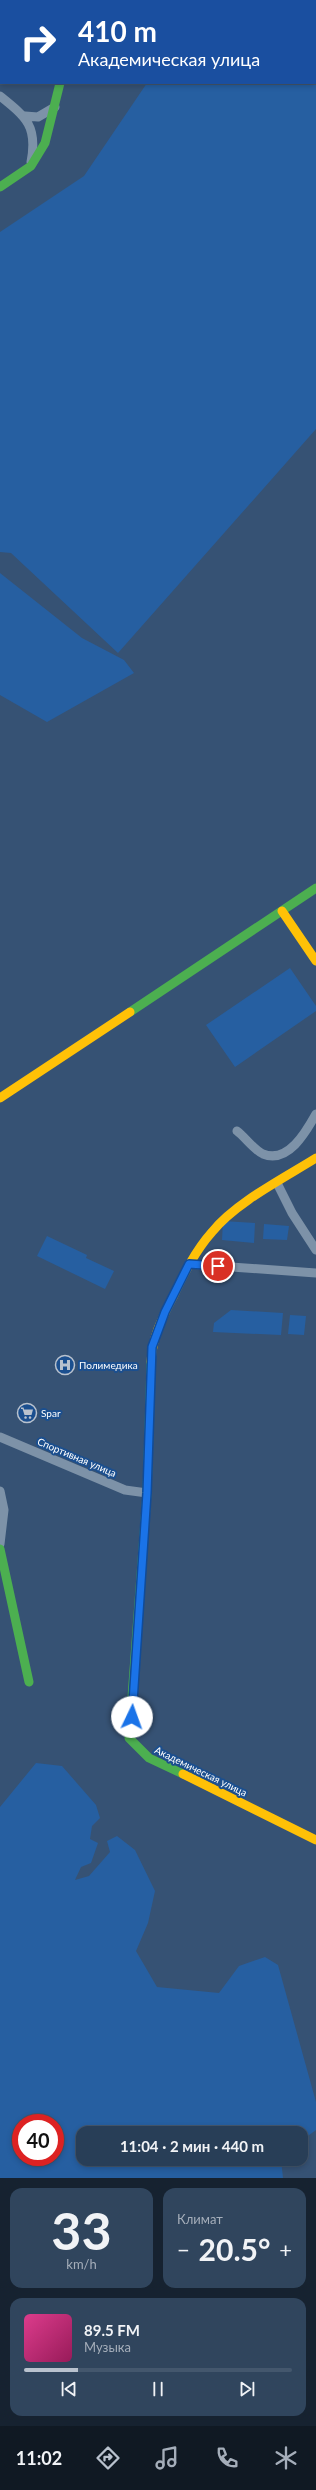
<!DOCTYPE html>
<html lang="ru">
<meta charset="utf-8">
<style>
:root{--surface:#283e57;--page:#30455d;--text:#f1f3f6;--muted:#a5aeba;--line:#44576d;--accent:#b9c2ce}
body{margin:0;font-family:Lato,sans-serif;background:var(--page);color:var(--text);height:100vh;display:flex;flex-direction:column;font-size:15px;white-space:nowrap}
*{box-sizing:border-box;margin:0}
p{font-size:13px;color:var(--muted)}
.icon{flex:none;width:22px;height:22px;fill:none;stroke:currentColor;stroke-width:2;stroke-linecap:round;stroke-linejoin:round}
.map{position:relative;height:2178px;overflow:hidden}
.sheet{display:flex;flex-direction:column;gap:10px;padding:10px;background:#162230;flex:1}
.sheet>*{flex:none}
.banner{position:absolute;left:0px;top:0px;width:316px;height:84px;box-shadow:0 2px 6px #0003,0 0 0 1px var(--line);background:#1a4fa0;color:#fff;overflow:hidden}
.speed{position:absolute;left:12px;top:2114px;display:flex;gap:8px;font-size:20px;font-weight:700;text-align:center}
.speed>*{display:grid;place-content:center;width:52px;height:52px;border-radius:50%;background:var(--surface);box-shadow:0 2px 6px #0003,0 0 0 1px var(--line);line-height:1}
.speed .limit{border:6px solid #d22;background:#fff;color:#111}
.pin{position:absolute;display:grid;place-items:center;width:34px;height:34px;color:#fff;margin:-17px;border:2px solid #fff;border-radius:50%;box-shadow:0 1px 4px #0007}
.me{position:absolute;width:44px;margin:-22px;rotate:3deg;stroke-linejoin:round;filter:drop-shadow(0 0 3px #0008)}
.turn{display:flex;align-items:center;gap:14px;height:84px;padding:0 12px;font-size:18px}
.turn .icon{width:52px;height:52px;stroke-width:2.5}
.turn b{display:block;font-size:28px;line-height:34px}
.big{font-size:30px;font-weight:700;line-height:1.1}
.sheet .tile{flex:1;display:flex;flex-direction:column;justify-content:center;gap:6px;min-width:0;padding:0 14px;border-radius:12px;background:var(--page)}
.sheet .dial{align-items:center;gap:0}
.dial b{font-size:52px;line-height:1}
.song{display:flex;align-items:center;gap:12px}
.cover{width:48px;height:48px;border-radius:6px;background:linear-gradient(135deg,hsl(330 70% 55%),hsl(330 70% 35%))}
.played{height:4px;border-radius:2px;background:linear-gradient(90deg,var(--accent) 20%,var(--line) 20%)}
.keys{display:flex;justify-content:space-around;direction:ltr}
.heat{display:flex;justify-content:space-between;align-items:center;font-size:22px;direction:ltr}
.sheet .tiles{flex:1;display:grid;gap:10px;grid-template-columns:1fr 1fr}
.tile:last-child{grid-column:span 2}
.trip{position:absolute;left:76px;top:2126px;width:232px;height:40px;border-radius:12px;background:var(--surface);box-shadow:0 2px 6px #0003,0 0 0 1px var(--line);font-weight:700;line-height:40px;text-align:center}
.menu{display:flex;height:64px;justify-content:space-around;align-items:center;background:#101923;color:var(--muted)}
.menu .icon{width:28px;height:28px}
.menu .selected{color:var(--accent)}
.menu b{font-size:18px;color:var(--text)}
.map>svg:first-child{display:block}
</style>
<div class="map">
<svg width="316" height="2178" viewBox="0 0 316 2178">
<rect width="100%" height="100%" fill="#365274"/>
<!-- green -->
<path fill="#265fa1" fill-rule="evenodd" d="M203,0h113v429l-198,224 -107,-100 -11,-1v-320l84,-56 63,-93h168v-82z
M0,573l82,65 42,22 10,13 -87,49 -47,-27z
M290,968l26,38v5l-81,56 -29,-42z
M223,1221l32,2 -1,20 -32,-3z
M264,1224l25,2 -2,14 -24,-1z
M47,1236l40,19 -1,3 28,13 -9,18 -68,-33z
M231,1310l52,3 -2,22 -68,-3 1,-9z
M290,1315l16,1 -2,19 -16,-1z
M36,1763l26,3 34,39 4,13 -8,8 -2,13 8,4 -7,20 -10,4 -6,13 14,-4 21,-24 -3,-11 10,-5 18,14 20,41 -7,32 -12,28 21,36 62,6 20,-27 26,-9 13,8 38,137v28l-15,11v-8h-218v26h198l2,19h-283v-371zM21,2123h34v34h-34z"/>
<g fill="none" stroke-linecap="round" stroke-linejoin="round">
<!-- street -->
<path stroke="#7d92a8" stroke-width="9" d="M78,1v-1
M0,96c26,21 38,30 31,66
M25,116l13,1 17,-10
M237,1131c8,6 17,19 26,23 25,10 43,-22 53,-40
M277,1183l15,30 24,37
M189,1264l127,9
M0,1437l125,53 22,3
M0,1491l4,19 -4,34"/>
<!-- fast -->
<path stroke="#4caf50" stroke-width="9" d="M0,187l31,-21 14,-23 15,-60
M130,1012l186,-124
M151,1362l-4,131 -18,245 20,20 34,16
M0,1549l29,133"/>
<!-- slow -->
<path stroke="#ffc107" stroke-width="9" d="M282,911l34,50
M0,1098l130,-86
M151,1362c1,-24 11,-44 22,-65 11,-23 22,-46 39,-65 23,-29 72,-54 104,-74
M183,1774l133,66"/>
</g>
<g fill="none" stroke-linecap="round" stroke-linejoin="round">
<!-- route casing -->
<g stroke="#114b97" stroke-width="10">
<path id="route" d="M132,1717l15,-224 5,-146 13,-35 24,-48 29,2"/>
</g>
<!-- route -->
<use href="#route" stroke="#1a73e8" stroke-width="7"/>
</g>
<!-- icons -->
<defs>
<g id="hospital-ring" transform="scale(1)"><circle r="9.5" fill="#1b4f8f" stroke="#b9c2ce" stroke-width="1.5"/><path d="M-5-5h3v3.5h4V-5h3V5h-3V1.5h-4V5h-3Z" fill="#b9c2ce"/></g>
<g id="supermarket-ring" transform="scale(1)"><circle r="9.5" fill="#1b4f8f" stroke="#b9c2ce" stroke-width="1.5"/><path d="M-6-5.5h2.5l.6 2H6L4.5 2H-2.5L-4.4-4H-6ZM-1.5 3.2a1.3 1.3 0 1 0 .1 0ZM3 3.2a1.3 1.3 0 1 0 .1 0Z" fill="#b9c2ce"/></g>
</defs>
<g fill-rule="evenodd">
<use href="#hospital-ring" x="65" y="1365"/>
<use href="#supermarket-ring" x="27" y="1413"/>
</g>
<g text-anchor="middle" stroke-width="4" stroke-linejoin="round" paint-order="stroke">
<!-- poi labels -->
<g font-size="10" fill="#fff" stroke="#1b4f8f" text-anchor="start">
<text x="79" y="1369">Полимедика</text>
<text x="41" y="1417">Spar</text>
</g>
<!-- street labels -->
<g font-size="10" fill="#fff" stroke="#1b4f8f">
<text transform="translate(77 1457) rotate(23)" y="4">Спортивная улица</text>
<text transform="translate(201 1771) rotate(26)" y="4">Академическая улица</text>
</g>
</g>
</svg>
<div class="speed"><div class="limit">40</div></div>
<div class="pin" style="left:218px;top:1266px;background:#d93025"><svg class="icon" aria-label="arrive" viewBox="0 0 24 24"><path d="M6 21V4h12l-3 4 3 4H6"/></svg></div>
<svg class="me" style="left:132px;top:1717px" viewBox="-20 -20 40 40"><circle r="19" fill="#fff"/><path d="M0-13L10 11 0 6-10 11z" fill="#1a73e8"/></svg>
<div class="trip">11:04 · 2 мин · 440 m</div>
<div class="banner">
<div class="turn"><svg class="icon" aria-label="right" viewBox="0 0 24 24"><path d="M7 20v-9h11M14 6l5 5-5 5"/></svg><div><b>410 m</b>Академическая улица</div></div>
</div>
</div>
<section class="sheet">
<div class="tiles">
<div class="tile dial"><b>33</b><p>km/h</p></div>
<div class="tile"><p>Климат</p>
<div class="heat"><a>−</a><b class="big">20.5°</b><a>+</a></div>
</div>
<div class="tile">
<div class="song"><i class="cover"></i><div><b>89.5 FM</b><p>Музыка</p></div></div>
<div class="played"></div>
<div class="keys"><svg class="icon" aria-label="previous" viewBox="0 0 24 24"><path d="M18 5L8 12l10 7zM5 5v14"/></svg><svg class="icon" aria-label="pause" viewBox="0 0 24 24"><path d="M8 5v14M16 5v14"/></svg><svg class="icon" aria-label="next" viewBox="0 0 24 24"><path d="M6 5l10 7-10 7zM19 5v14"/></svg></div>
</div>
</div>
</section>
<nav class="menu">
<b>11:02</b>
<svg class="icon selected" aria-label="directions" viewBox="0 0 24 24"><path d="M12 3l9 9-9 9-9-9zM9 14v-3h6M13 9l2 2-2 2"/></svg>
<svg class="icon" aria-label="music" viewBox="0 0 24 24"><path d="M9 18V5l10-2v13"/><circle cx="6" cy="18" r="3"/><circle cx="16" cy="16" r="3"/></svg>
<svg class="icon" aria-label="phone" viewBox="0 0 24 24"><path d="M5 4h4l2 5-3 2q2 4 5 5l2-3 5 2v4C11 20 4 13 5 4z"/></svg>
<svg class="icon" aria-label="climate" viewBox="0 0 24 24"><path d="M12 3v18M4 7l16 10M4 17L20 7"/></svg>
</nav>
